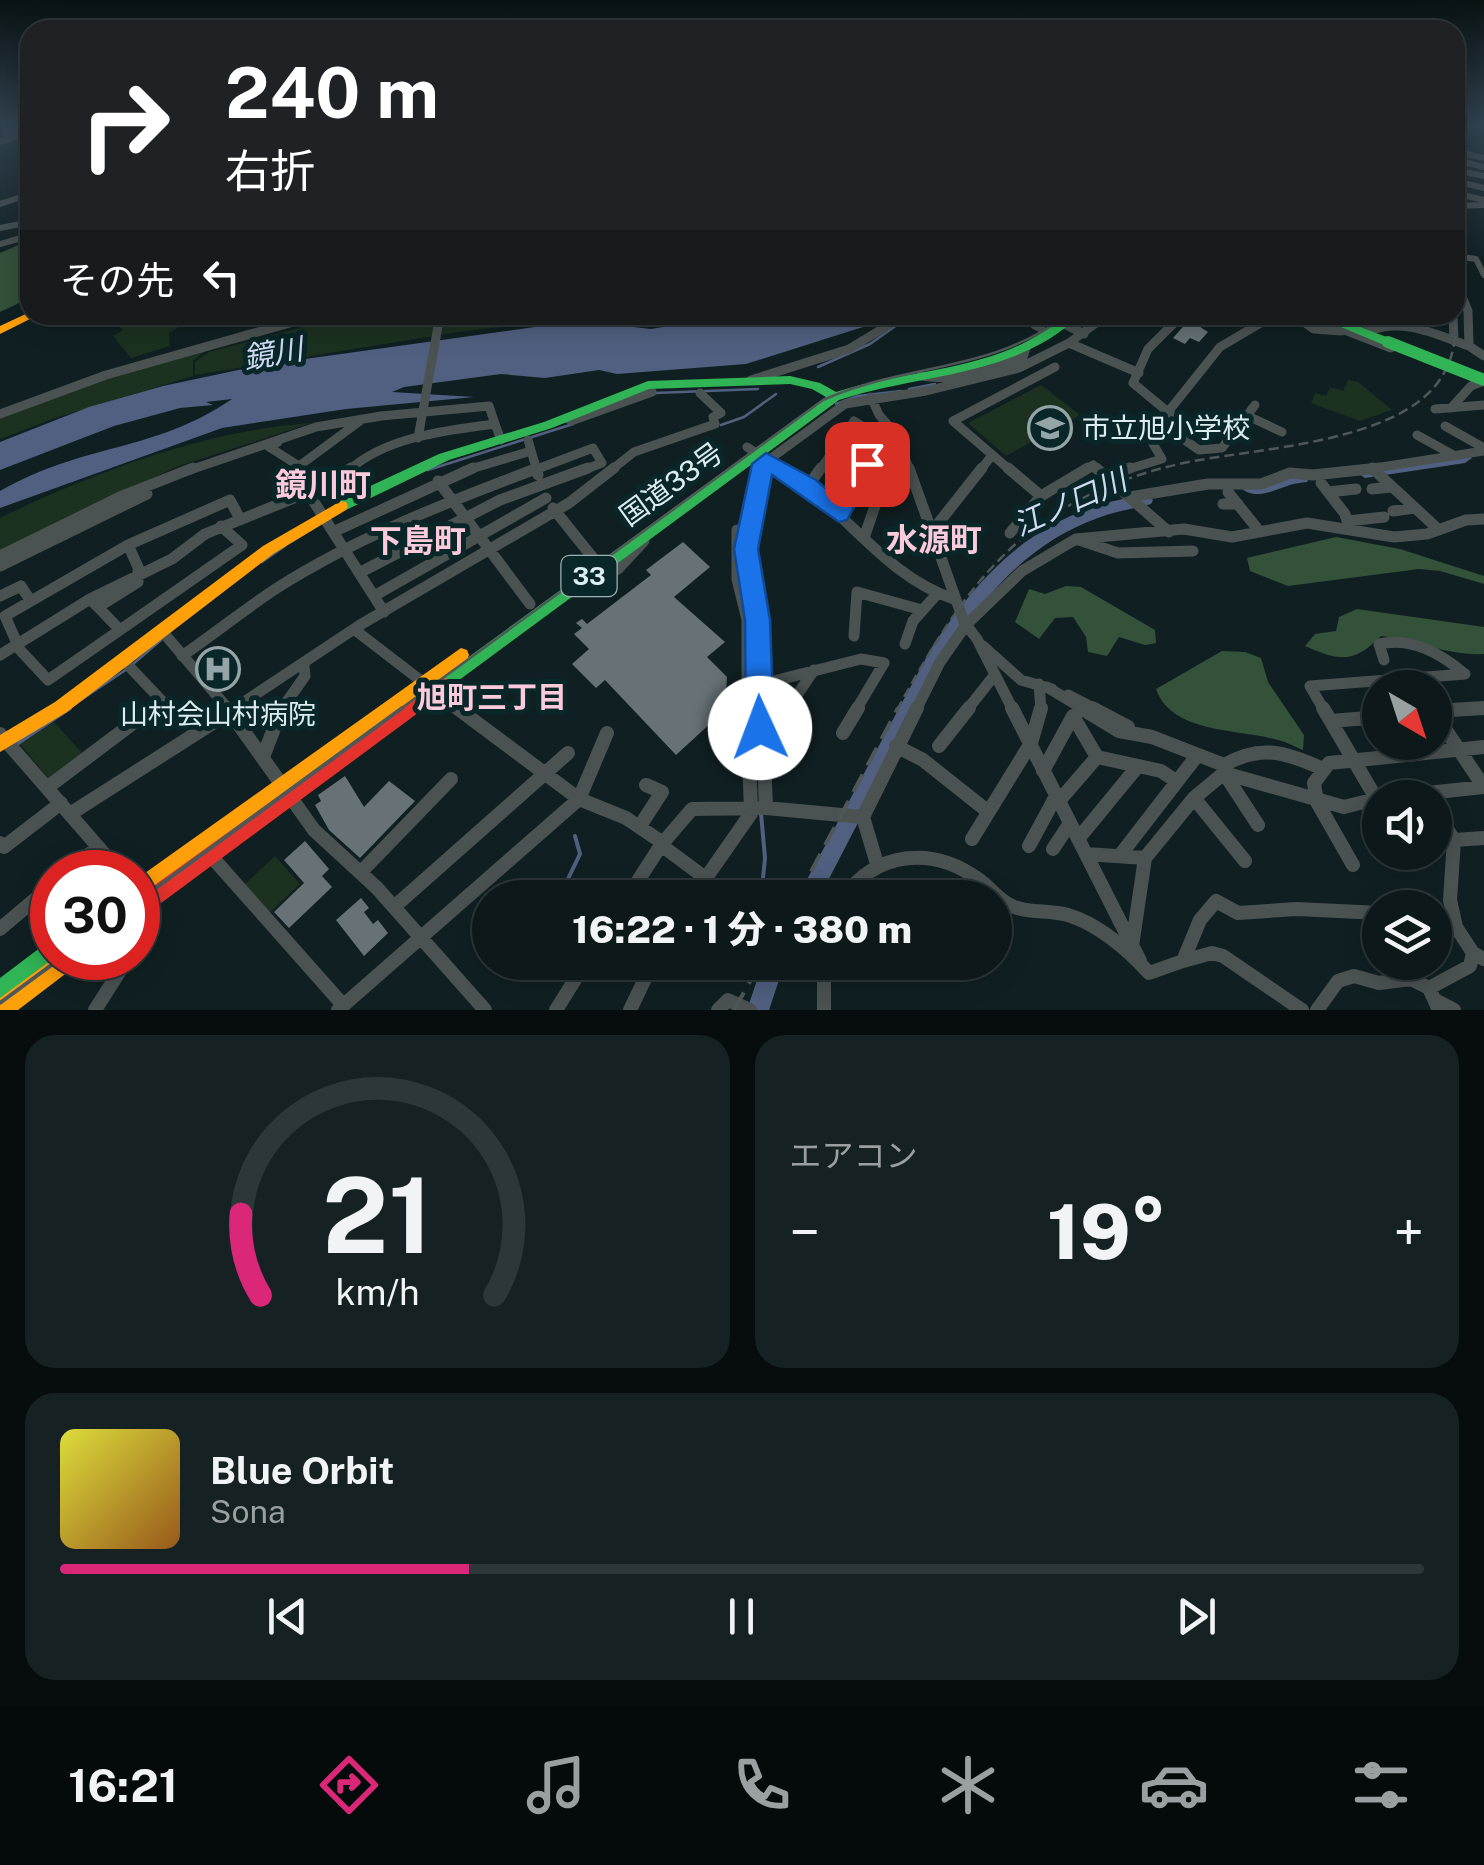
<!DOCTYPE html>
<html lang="ja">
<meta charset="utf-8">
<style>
:root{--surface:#0c181a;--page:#152123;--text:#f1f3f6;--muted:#9aa0a2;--line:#2c3739;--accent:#db2777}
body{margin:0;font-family:"Public Sans","Noto Sans JP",sans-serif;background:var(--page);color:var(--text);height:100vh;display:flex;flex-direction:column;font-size:38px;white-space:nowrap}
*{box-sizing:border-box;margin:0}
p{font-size:32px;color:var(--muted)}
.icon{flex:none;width:55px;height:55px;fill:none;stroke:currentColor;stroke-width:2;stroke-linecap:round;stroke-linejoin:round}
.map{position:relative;height:1010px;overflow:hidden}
.panel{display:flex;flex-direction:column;gap:25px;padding:25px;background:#070d0e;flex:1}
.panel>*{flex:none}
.hud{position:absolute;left:20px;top:20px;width:1445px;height:305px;border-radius:30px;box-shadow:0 5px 25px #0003,0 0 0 2px var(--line);background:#202124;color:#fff;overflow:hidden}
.needle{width:65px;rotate:141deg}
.buttons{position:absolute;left:1362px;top:670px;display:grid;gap:20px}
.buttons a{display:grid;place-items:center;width:90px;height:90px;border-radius:50%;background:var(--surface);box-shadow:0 5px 25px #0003,0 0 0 2px var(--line);font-size:50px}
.speed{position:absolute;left:30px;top:850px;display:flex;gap:20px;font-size:50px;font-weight:700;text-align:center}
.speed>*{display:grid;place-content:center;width:130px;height:130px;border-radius:50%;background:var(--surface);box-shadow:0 5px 25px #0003,0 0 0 2px var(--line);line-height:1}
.speed .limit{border:15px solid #d22;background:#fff;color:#111}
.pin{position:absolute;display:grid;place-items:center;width:85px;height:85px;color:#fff;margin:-42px;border-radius:20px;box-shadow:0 5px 15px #0006}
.me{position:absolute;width:110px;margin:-55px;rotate:358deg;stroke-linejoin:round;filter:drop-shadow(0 0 8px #0008)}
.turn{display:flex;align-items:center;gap:35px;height:210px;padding:0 40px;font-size:45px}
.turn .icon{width:130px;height:130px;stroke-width:2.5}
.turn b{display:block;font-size:70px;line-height:85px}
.then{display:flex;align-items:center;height:95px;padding:0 40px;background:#0003;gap:20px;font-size:38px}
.big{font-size:75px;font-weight:800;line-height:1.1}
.panel .card{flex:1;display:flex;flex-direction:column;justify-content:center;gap:15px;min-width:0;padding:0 35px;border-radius:30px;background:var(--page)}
.panel .dial{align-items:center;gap:0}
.dial svg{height:260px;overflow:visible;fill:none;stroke:var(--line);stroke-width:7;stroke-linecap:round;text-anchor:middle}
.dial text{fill:var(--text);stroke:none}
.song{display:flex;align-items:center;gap:30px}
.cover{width:120px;height:120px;border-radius:15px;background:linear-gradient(135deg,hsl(60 70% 55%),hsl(30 70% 35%))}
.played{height:10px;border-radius:5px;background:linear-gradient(90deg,var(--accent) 30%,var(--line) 30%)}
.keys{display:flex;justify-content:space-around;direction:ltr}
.heat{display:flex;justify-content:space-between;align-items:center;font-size:55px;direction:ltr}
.panel .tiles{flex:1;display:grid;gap:25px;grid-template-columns:1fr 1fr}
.card:last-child{grid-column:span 2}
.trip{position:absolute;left:472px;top:880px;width:540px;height:100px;border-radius:50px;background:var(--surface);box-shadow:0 5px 25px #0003,0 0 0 2px var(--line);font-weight:800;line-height:100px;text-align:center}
.tab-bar{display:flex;height:160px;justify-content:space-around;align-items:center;background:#050a0a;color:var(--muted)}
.tab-bar .icon{width:70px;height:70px}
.tab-bar .current{color:var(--accent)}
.tab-bar b{font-size:45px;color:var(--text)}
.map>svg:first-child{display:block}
</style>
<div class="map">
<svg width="1484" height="1010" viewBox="0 0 1484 1010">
<rect width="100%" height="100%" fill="#102022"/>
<!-- green -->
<path fill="#1c3120" d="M112,315h88l-31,18 1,13 -39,12 -18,-22 10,-6 -16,-13z
M347,315h20v9l44,-9h195l-148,17 -263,43v-13l14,-10z
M209,348l-16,13v15l-138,42 -55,21v-24l62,-24z
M1348,380l10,2 34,28 -32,11 -49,-18 4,-10 11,3 4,-9 13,4z
M1041,385l39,30 -74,41 -38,-33z
M311,423l-135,44 -176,83v-32c97,-47 204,-87 311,-95z
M54,722l29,32 -34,25 -29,-35z
M275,856l25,28 -34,32 -24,-29z"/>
<!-- forest -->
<path fill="#345139" d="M30,240v58l-30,14v-59z
M1336,537l64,12 84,27v8l-44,-13 -21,-2 -131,17 -38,-15 -3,-13z
M1066,586l15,1 74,43 1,13 -11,2 -26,-8 -12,19 -19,-4 -2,-15 -13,-20 -18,1 -16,21 -24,-17 14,-33 16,5z
M1357,609l127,18v27c-36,2 -68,-14 -103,-18 -28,28 -41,25 -76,10l10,-12 21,-3 3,-14z
M1222,651l23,1 16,6 7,24 36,53 -1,15c-9,-4 -19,-9 -29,-11 -37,-10 -103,-6 -118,-50z"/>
<!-- water -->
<path fill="#516081" d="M734,315h150l-21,12 -117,37 -129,10 -18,-4 -54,8 -44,-4 -97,13 -12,5 82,5 -128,12 -124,19 -222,80v-17c84,-48 155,-39 232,-92l-26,3 7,3 -33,3 -66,18 -114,44v-28l89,-35 74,-21 99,-21 317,-44 72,8z"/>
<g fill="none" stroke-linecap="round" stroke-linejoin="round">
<!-- stream-far1 -->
<path stroke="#516081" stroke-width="2.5" d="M818,367l52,-23 41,-29
M909,389l26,-5
M655,393l103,-4
M836,404l22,-8 43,-5
M721,425l23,-8 32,-23
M428,470l145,-46
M741,528l17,-65
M262,562l23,-16
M133,664l28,-24
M66,710l61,-41"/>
<!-- stream -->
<path stroke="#516081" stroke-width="4" d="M18,743l52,-35
M761,813l4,45 -4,40
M566,898l7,-14 -6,-3 13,-27 -5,-18
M537,971l5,-9"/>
<!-- river -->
<path fill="#516081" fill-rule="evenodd" d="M1465,453l7,5 -7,5 -100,15 -7,-5 7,-5z
M1290,473h12l7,5 -2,4c-6,1 -12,1 -17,3 -17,5 -34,16 -49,3l2,-4 25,-2z
M1146,494l7,6 -2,4c-17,5 -36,7 -53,14 -70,25 -114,78 -154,139l-125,241h-22l135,-251c43,-64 86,-114 161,-140 17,-6 36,-9 53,-13z
M763,962h22l-16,48h-20l-1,-3z"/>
</g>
<!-- building -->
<path fill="#667276" d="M1189,320l19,12 -9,10 -9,-4 -5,6 -12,-6z
M683,542l27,25 -36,30 51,45 -18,15 20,20 -2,33 -49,45 -71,-75 -9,8 -24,-24 17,-15 -15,-15 8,-6 -6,-5 6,-4 5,5 64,-49 -5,-5z
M345,776l19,31 25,-26 26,20 -55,57 -31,-28 -14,-25 6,-4 -3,-6z
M305,841l24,28 -7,7 10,11 -43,41 -15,-16 30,-29 -20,-23z
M361,898l8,10 -5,4 9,12 5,-4 10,13 -24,23 -28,-36z"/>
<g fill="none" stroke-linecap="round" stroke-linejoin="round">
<!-- street-far3 -->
<path stroke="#4b5352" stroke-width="6" d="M0,127l4,-2
M6,134l23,-9
M0,142l30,-9
M1455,151l29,7
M1455,160l29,7
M1455,170l29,6
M1455,181l29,7
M1455,193l29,7
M0,204l30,-10
M1455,206l29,-1
M0,228l30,-6
M0,244l28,-8
M1455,256l21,3 8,16"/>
<!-- street-far2 -->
<path stroke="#4b5352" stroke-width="9" d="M1455,280l13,31 1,35 15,10
M386,315l2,4
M1244,315l19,7
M1294,315l20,14 27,2
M1306,315l85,33
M1453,315l1,26
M1052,318l32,16
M1360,327l9,4c34,-14 68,4 100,15
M1041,328l-6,-3 12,-10
M1069,343l70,30
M921,376c36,6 69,-8 102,-19l3,-9
M751,380l98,-31 56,-34
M871,397l8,18 18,20 13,36
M1451,408l20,-22 13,-5
M1435,409l49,-4
M1168,412l-35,-29 15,-34 34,-34
M0,414l106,-39 212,-60
M1248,416l34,16
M567,418l4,3 81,-29
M1163,425l36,25 23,-2 33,-43
M1445,426l39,22
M1417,435l38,21
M418,438l22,-123
M528,440l9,31
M278,442l-9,5 30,19
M747,447l37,24
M187,471l129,-44 65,-11 108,-10 6,18
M300,471l-1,-5 61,-45
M348,471c37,-34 99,-41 147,-47l6,16
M464,471l67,-20
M532,471l61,-23 9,15 -21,8
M610,471l24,-19 81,-28 -2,-7 8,-4 -21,-20
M762,471l1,-7 82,-60 81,-13 93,-23 50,-25 38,-28
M819,471l35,-50 38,23
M863,471l18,-31
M887,471l10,-31
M980,471l12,-16
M1011,471l-58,-50 102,-54
M1084,471l9,-6 6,6
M1122,471l40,-12 -13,-22 23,-22 -4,-3 52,-65 54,-32
M1356,471l128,-20"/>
<!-- street-far1 -->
<path stroke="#4b5352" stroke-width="11" d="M300,468l7,23 77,121
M536,468l2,7
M780,468c64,38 102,107 174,131
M909,468l55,154 13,17 36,71
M1008,468l33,28
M1096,468l73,64
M1372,468l67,62
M1106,475l24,-7
M438,481l92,123
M1321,483l24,31 5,16
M808,486l13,-18
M1372,489l19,-2
M1228,492l32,40
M1328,492l28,-3
M1130,497l78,-13h53l29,-11 23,2 66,-7
M1223,504h15
M553,508l40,50
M1393,511l22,-3
M839,513l26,-45
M1348,521l36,-4
M737,530v49l10,41v90
M933,530l49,-62
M333,532l140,-64
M1010,533l31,-37 47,-28
M864,538l24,-70
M1076,539l42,14 75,-2
M128,545l102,-45 9,17
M128,545l10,22v15l-40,25 22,23 -72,50 -28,-30 -15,-34z
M0,556l122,-60 71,-28
M0,566l147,-72
M359,573l141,-73 88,-32
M584,587l34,-18 26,-28
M0,596l21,-10 9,14
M374,596l172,-98
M90,599l8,8
M120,630l122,-85 -21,-19
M355,630l104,80
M162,631l67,79
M854,636l3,-44 65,18
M905,644l8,-23 24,-27
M983,646l38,34 31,9
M0,655l90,-56 82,-40 33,-25 131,-53 15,-13
M182,656c32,-22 63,-47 95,-68 80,-51 173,-87 261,-120
M1384,660l-5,-16c33,-7 61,9 86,30
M124,661l38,40 -13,9
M1039,684l2,26
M758,685l103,-26 23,4 -28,47
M1047,687l38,23
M1068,695l29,15
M232,710l128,-85 209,-122 45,-35
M281,710l24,-34 -1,-10
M762,710l-4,-90 -12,-53 2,-37 14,-62
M787,710l27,-40
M916,710l24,-48 26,-37 56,-54 54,-32 108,-10 48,8 75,-14 87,14 33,-3 39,-14 18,-1
M967,710l26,-33
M1324,710l-14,-24 155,-12
M1444,710l40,-2"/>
<!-- street -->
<path stroke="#4b5352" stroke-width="14" d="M227,708l87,122 63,58 108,122
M457,708l122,91 47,19 37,25
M747,708l4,101
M762,708l4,100
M1012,708l128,253
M1081,708l38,23 33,6 72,28v8l34,52
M1092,708l36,19
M1323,708l57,97
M1435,711l49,-3
M783,717l6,-9
M1331,721l49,-4
M843,733l15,-25
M0,734l120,138
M896,746l27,14 63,50
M939,746l30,-38
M263,757l19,-49
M1224,765c37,-21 62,-13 99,4
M1043,771l30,-55 24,41
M48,787l105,-79
M1194,798l51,63
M1381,798l103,-11 -49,-73
M1059,801l38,-44 64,14 15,10
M1435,810l19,30
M70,814l166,-106
M863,817l54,-109
M863,817l14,47
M640,826l22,-34 -16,-7
M972,839l59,-96 10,-35
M1078,839l60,-73
M0,843l4,4 57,-44
M661,845l43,32
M1029,846l27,-50
M1053,849l17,-26
M1086,854l59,4 49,-60 30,-25 120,34 36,-9
M1121,854l75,-97
M211,856l132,149
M1353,865l-36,-63 -3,-19 15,-20 155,-16
M68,872l29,-24
M361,872l90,-93
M627,898l34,-53 31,-36 74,-1 97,9
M692,898l62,-89
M843,898c33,-46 88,-53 135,-19 13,9 21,22 36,28 17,6 36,3 54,8 30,9 60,35 81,58l34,-12 17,-41 16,-19 22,12 58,-4 84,4
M394,907l174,-154
M1435,922l21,5 -6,-27 4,-60 30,-2
M1456,927l17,26 11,6
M0,929l52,-44
M138,942l16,-26 -7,-11
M1132,946l13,-88
M1183,961l29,-8 11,3 79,54
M824,962v48
M1429,988l10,22
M1435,1000l19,10
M95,1010l33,-52
M338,1010l241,-211 28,-66
M556,1010l30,-48
M630,1010l23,-48
M718,1010l10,-10 22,10
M1317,1010l21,-29 16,-5 25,7 32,-4 18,9 41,-22 3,-13"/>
<!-- fast -->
<path fill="#30b455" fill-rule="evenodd" d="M1067,315h13c-65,63 -160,58 -241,85l-396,292 -6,-2 -2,-5 2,-5 389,-283 -14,-8 -22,-5 -141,5 -97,39 -103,32 -103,50h-10l-2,-4 2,-4 103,-48 105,-32 104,-41 142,-5 30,7 16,9c58,-19 121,-20 177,-44 20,-8 37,-21 54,-33z
M1312,315h16l64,24 2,3 -2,3h-8z
M52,941v17h7l-52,40 -7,3v-23l45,-34z"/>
<!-- slow -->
<path fill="#ff9f0a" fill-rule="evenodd" d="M30,312v3h6l-2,2 -34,17v-8z
M341,501l5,1 2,4 -2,4 -73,44 -206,158 -67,40v-17l55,-33 208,-156z
M461,648l6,2 2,5 -2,5 -322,236 -7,2v-20z
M54,958h26l-3,7 -59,45h-18v-12z"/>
<!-- jam -->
<path fill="#e5322d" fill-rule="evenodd" d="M443,678l6,2 2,5 -2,5 -304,225 -7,2v-20z"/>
<!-- tram-far1 -->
<path stroke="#4e5858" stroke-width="2.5" d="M399,710l424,-310c85,-38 166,-26 244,-85"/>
<!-- tram -->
<path stroke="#4e5858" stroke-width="4" d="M138,901l264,-193
M0,1003l61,-45"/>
<!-- rail-far1 -->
<path stroke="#4e5858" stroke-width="2.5" stroke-dasharray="10 5" stroke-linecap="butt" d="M897,710c40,-73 83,-147 155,-194 38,-25 83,-42 127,-52 71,-16 219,-19 262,-86 17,-26 15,-52 14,-81"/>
<!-- rail -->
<path stroke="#4e5858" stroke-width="4" stroke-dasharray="20 10" stroke-linecap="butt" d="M797,898l101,-190
M734,1010l27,-48"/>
<!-- fast-bridge -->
<path stroke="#30b455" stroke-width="12" d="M1388,342l96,38"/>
</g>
<!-- sky -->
<linearGradient id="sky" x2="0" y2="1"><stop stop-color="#091213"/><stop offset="0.47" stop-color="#31424f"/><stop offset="1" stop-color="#31424f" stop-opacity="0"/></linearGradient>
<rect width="1484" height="267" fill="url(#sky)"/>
<!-- route -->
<path fill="#1a73e8" stroke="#114b97" stroke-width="2.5" d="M766,453l50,27 21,18 23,-39 7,-3 11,8 -31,56 -8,2 -67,-47 -14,74 12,71 4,108 -4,9 -10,4 -10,-4 -4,-9 -1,-108 -11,-71 18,-85z"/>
<!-- icons -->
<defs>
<g id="school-ring" transform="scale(2.25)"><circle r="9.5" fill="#092629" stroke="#95a5a7" stroke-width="1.5"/><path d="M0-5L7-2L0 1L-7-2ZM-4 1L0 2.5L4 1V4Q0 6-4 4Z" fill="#95a5a7"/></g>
<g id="hospital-ring" transform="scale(2.25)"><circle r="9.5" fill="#092629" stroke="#95a5a7" stroke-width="1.5"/><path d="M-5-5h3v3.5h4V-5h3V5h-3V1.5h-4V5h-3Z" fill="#95a5a7"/></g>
</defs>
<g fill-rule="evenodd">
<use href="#school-ring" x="1050" y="428"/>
<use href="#hospital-ring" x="218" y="669"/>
</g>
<g text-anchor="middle" stroke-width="10" stroke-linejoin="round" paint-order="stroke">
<!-- shield labels -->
<rect fill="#092629" stroke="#9db1b4" stroke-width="2.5" x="561.5" y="556" width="55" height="40" rx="8"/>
<g font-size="25" font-weight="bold" fill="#ddedef">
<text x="589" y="585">33</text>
</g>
<!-- poi labels -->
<g font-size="28" fill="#ddedef" stroke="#092629" text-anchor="start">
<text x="1082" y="438">市立旭小学校</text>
<text x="218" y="724" text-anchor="middle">山村会山村病院</text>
</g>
<!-- street labels -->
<g font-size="28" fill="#ddedef" stroke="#092629">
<text transform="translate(671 484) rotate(-36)" y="10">国道33号</text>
</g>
<!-- water labels -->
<g font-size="30" font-style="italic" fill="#d0dbf3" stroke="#092629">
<text transform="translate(273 354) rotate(-10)" y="10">鏡川</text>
<text transform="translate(1070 503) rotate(-24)" y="10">江ノ口川</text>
</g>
<!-- neighbourhood labels -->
<g font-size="30" font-weight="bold" fill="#fbcadb" stroke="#092629">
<text x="492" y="708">旭町三丁目</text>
</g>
<!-- quarter labels -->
<g font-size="32" font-weight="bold" fill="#fbcadb" stroke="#092629">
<text x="323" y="496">鏡川町</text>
<text x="934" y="551">水源町</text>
<text x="418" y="552">下島町</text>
</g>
</g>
</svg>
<div class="buttons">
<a><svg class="needle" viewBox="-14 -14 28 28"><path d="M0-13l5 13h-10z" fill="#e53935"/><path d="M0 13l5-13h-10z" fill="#9aa0a2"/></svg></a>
<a><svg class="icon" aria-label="sound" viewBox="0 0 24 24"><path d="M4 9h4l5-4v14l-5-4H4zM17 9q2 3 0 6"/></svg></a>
<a><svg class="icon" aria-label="layers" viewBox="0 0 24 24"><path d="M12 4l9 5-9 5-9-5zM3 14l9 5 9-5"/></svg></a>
</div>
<div class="speed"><div class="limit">30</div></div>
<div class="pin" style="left:867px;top:464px;background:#d93025"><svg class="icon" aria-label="arrive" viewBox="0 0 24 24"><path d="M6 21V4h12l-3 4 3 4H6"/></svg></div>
<svg class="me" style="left:760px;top:728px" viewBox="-20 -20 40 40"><circle r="19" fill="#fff"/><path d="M0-13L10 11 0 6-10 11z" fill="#1a73e8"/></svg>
<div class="trip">16:22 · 1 分 · 380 m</div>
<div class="hud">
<div class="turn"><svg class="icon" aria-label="right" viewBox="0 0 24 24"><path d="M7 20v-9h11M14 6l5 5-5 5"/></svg><div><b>240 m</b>右折</div></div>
<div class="then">その先<svg class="icon" aria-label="left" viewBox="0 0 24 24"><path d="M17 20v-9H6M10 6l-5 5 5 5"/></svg></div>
</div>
</div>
<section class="panel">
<div class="tiles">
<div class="card dial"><svg viewBox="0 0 100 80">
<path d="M14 69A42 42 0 1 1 86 69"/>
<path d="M14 69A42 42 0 0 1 8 44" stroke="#db2777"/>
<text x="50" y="56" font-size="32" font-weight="700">21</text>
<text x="50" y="72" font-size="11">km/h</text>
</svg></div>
<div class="card"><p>エアコン</p>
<div class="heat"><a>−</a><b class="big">19°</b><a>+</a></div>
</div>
<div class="card">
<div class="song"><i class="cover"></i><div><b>Blue Orbit</b><p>Sona</p></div></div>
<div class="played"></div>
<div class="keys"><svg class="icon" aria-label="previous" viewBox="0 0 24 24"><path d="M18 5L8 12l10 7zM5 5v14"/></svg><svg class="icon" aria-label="pause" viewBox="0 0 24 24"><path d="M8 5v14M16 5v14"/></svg><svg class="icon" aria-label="next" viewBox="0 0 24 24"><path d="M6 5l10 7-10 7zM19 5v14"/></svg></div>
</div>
</div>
</section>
<nav class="tab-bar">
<b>16:21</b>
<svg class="icon current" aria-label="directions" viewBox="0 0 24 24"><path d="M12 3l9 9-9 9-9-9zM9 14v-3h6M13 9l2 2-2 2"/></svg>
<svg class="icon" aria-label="music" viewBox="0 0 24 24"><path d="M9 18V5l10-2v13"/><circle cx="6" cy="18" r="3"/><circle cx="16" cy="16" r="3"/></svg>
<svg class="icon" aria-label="phone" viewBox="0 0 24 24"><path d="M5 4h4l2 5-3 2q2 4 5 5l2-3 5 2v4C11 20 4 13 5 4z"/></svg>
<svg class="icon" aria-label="climate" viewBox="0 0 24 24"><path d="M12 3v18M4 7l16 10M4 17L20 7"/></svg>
<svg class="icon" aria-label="car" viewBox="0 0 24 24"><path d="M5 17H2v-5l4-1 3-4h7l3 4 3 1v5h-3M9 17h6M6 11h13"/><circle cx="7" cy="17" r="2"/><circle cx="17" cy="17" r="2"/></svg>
<svg class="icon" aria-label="filters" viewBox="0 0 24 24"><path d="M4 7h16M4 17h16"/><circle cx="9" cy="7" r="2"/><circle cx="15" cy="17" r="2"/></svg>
</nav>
